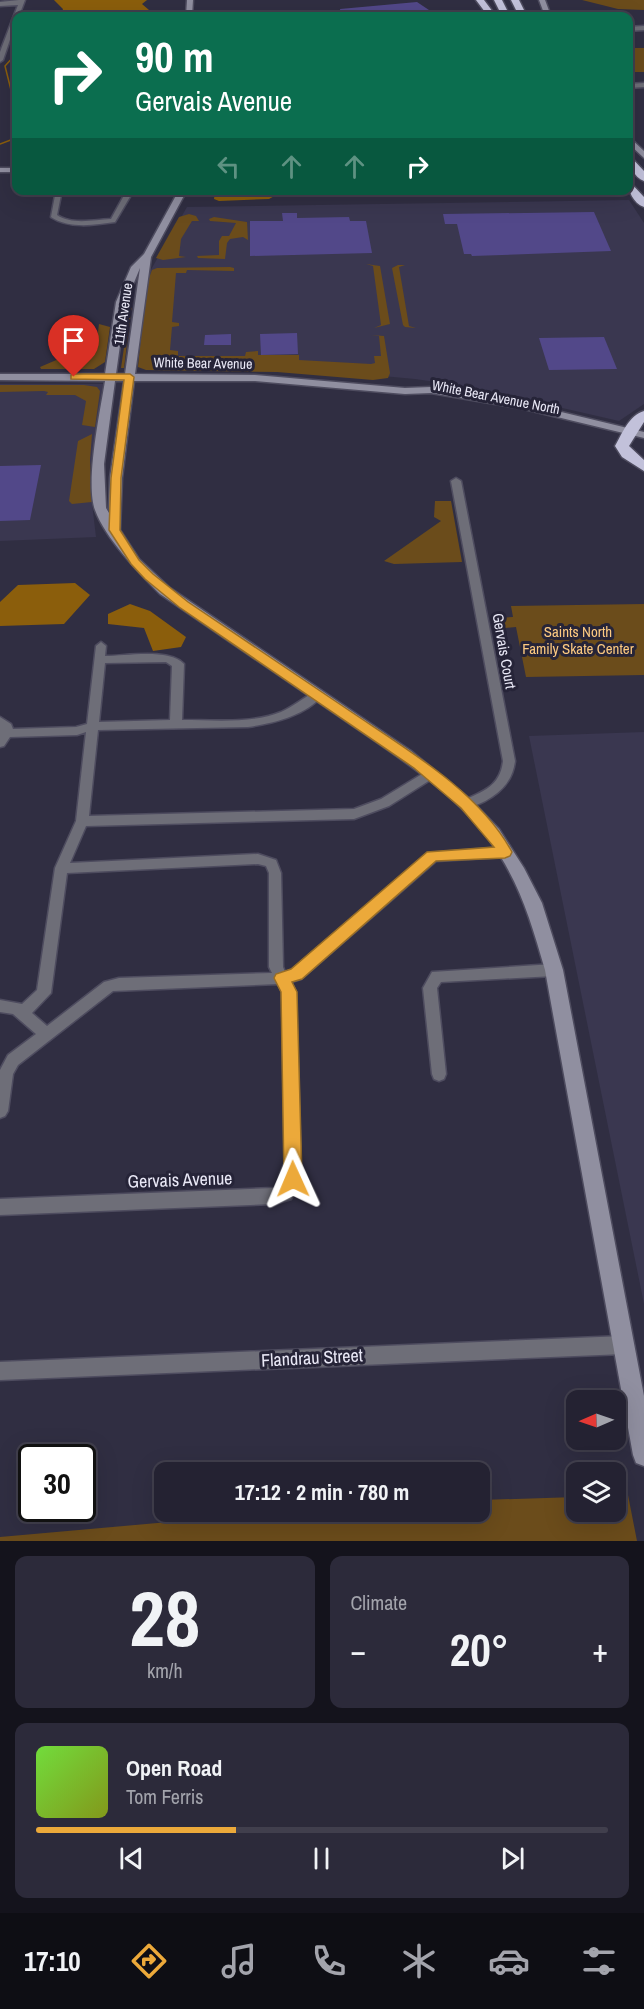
<!DOCTYPE html>
<meta charset="utf-8">
<style>
:root{--surface:#242232;--page:#2c2a3a;--text:#f1f3f6;--muted:#a3a4ac;--line:#413f4d;--accent:#eca93a}
body{margin:0;font-family:"Archivo Narrow",sans-serif;background:var(--page);color:var(--text);height:100vh;display:flex;flex-direction:column;font-size:22px;white-space:nowrap}
*{box-sizing:border-box;margin:0}
p{font-size:20px;color:var(--muted)}
.icon{flex:none;width:33px;height:33px;fill:none;stroke:currentColor;stroke-width:2;stroke-linecap:round;stroke-linejoin:round}
.map{position:relative;height:1541px;overflow:hidden}
.side{display:flex;flex-direction:column;gap:15px;padding:15px;background:#14131c;flex:1}
.side>*{flex:none}
.banner{position:absolute;left:12px;top:12px;width:621px;height:183px;border-radius:12px;box-shadow:0 6px 24px #0002,0 0 0 2px var(--line);background:#0b6e4f;color:#fff;overflow:hidden}
.needle{width:39px;rotate:268deg}
.tools{position:absolute;left:566px;top:1390px;display:grid;gap:12px}
.tools a{display:grid;place-items:center;width:60px;height:60px;border-radius:12px;background:var(--surface);box-shadow:0 6px 24px #0002,0 0 0 2px var(--line);font-size:30px}
.speed{position:absolute;left:18px;top:1444px;display:flex;gap:12px;font-size:30px;font-weight:700;text-align:center}
.speed>*{display:grid;place-content:center;width:78px;height:78px;border-radius:50%;background:var(--surface);box-shadow:0 6px 24px #0002,0 0 0 2px var(--line);line-height:1}
.speed .limit{border:3px solid #111;border-radius:9px;background:#fff;color:#111}
.pin{position:absolute;display:grid;place-items:center;width:51px;height:51px;color:#fff;margin:-62px -26px;border-radius:50% 50% 50% 0;rotate:-45deg;box-shadow:0 0 6px #0007}
.pin .icon{rotate:45deg}
.me{position:absolute;width:66px;margin:-33px;rotate:359deg;stroke-linejoin:round;filter:drop-shadow(0 0 4px #0008)}
.turn{display:flex;align-items:center;gap:21px;height:126px;padding:0 24px;font-size:27px}
.turn .icon{width:78px;height:78px;stroke-width:2.5}
.turn b{display:block;font-size:42px;line-height:51px}
.lanes{display:flex;align-items:center;height:57px;padding:0 24px;background:#0003;justify-content:center;gap:30px;direction:ltr}
.lanes .off{opacity:.35}
.big{font-size:45px;font-weight:700;line-height:1.1}
.side .widget{flex:1;display:flex;flex-direction:column;justify-content:center;gap:9px;min-width:0;padding:0 21px;border-radius:12px;background:var(--page)}
.side .dial{align-items:center;gap:0}
.dial b{font-size:78px;line-height:1}
.song{display:flex;align-items:center;gap:18px}
.cover{width:72px;height:72px;border-radius:9px;background:linear-gradient(135deg,hsl(100 70% 55%),hsl(70 70% 35%))}
.played{height:6px;border-radius:3px;background:linear-gradient(90deg,var(--accent) 35%,var(--line) 35%)}
.keys{display:flex;justify-content:space-around;direction:ltr}
.heat{display:flex;justify-content:space-between;align-items:center;font-size:33px;direction:ltr}
.side .tiles{flex:1;display:grid;gap:15px;grid-template-columns:1fr 1fr}
.widget:last-child{grid-column:span 2}
.trip{position:absolute;left:154px;top:1462px;width:336px;height:60px;border-radius:12px;background:var(--surface);box-shadow:0 6px 24px #0002,0 0 0 2px var(--line);font-weight:700;line-height:60px;text-align:center}
.dock{display:flex;height:96px;justify-content:space-around;align-items:center;background:#0e0e14;color:var(--muted)}
.dock .icon{width:42px;height:42px}
.dock .selected{color:var(--accent)}
.dock b{font-size:27px;color:var(--text)}
.map>svg:first-child{display:block}
</style>
<div class="map">
<svg width="644" height="1541" viewBox="0 0 644 1541">
<rect width="100%" height="100%" fill="#302e42"/>
<!-- built -->
<path fill="#3a3750" d="M629,200l15,23v181l-25,17 -148,-34 -56,-8 -65,-6 -210,-6 9,-94 38,-66z
M0,384h103l-14,94 7,59 -96,4z
M644,732v572l-115,-568z"/>
<!-- green -->
<path fill="#6b4c1b" d="M582,0h62v10l-26,-1z
M628,48h16v24h-15z
M189,214l7,2 3,5h-7l-11,18 -2,17 7,1 -23,3 -7,-2 23,-41z
M214,217l33,5 1,18 -5,-3 -13,2 -3,4 -2,16 -27,-1 -1,-2 22,-1v-14l3,-5h7l7,-13 -26,-2 -1,-2z
M366,264l14,2 10,58 -16,4 7,-3 -8,-59z
M398,265h7l-6,2 10,59 7,2 -11,-1 -2,-2 -11,-57z
M230,267l4,1v3l-47,-1 -1,3h-10l-4,49 7,1v3l-7,1 -2,23 8,1v5h67l1,-4 12,-1v4h41v5l72,4 4,-1 -1,-7h7l-2,-20 -8,-1 13,1 6,37 -2,5 -15,2 -96,-8 -131,-2 -8,-3 8,-81 6,-16 5,-2z
M135,279l-11,89h-3l6,-41 -1,-25z
M99,324l11,3 -5,35 -11,7h-53l-1,-2 28,-12 6,3 22,-11z
M0,385h84l13,2 3,4 -5,36 -13,-2 4,-24 -11,-6h-29l2,-3 -4,-1 -44,1z
M92,434l-2,26 2,42 -20,2 -3,-3 9,-60z
M435,501h16l11,61 -68,2 -10,-3 57,-40 -7,-4z
M644,604v71l-118,2 -10,-50 -20,2 -3,-11 20,-1 -2,-11z
M615,1495h13l9,46h-637v-4l281,-25h199v-12l96,-3v15h39z"/>
<!-- water -->
<path fill="#8b5e0c" d="M54,0h93l-5,4 14,12h-95l2,-7z
M215,191h62l1,3 -9,5 -50,2 -5,-2z
M75,583l15,12 -26,29 -64,2v-24l18,-17z
M130,604l20,7 36,26 -5,10 -28,4 -9,-23 -36,-4v-10z"/>
<g fill="none" stroke-linecap="round" stroke-linejoin="round">
<!-- stream -->
<path stroke="#8b5e0c" stroke-width="1.5" d="M16,54l-11,12 6,24 5,2
M0,144l16,-6"/>
</g>
<!-- building -->
<path fill="#524889" d="M417,2l21,14h-97l-1,-7z
M594,212l17,39 -139,5 -1,-2h-7l-7,-30h-12l-2,-10z
M282,213h15v5l52,-1 1,4h16l6,32 -122,3v-35h33z
M297,333l1,21 -37,1 -1,-21z
M231,334v11h-27l1,-10z
M604,337l13,32 -68,1 -10,-32z
M41,465l-11,55 -30,1v-55z"/>
<g fill="none" stroke-linecap="round" stroke-linejoin="round">
<!-- street casing -->
<g stroke="#4e4c5f" stroke-width="3">
<path id="street" d="M19,0h6l-6,16h-3v6l-13,38 -3,2v-10l18,-47 -18,1v-4z
M644,26v4l-16,1v-4z
M644,83v4l-16,1v-4z
M56,190h6l-5,25c15,10 36,5 54,4l16,-29h7l-19,32c-20,3 -46,7 -64,-5z
M456,478l5,3 54,280c-3,27 -25,40 -49,48l-4,-2 -2,-3 2,-3c21,-10 38,-14 41,-40l-52,-280z
M101,642l5,4 -1,10c21,0 64,-8 79,8l-2,56c31,0 69,4 99,-8 11,-5 22,-13 32,-20l4,-1 6,4c-18,21 -49,28 -75,32l-150,3 -9,86 265,-7 27,-10 46,-28 4,-1 6,4 -2,3 -46,29 -35,13 -268,7 -16,37 188,-9 18,6 5,13 2,94 2,5 7,-2 136,-117 77,-6 5,2 1,3 -1,3 -5,2 -69,4 -135,118 -10,3 5,10 5,187 -10,20 -17,5 -274,11v-16l274,-11 6,-1 5,-9 -3,-186 -4,-8 -165,7 -95,74 -5,9 -5,37 -3,5 -5,2v-48l8,-15 28,-21 -23,-20 -13,-2v-12l22,4 15,-14 18,-122 21,-47 10,-89 -9,3 -67,2 -6,9 -4,1v-30l11,7 2,5 63,-2 11,-3 9,-78zM166,662l6,4 -2,54 -71,2 6,-59zM258,864l8,2 3,7v94l3,6 -153,5 -15,4 -57,44 -15,-13 19,-20 16,-120z
M554,964l5,2 2,4 -2,4 -5,2 -113,6 -4,6 9,86 -2,5 -5,2 -5,-2 -2,-5 -9,-86 9,-16z
M624,1336l6,3 3,6 -3,6 -6,3 -624,26v-18z"/>
</g>
<!-- secondary casing -->
<g stroke="#4e4c5f" stroke-width="3">
<path id="secondary" d="M187,0h6l-1,16h-6z
M539,0h6l6,16h-6z
M628,136l16,15v7l-16,-15z
M0,168h16v4h-16z
M179,190h8l-36,67 -16,117 120,1 150,13 26,-1 93,16 120,29v6l-120,-29 -93,-16 -26,1 -150,-13h-121l-12,97 -2,52 19,29 31,29 241,163 60,49 28,29 25,39 18,35 21,67 81,426v70l-8,-3 -3,-8 -88,-485c-14,-49 -26,-90 -57,-132 -36,-48 -99,-87 -148,-121 -60,-41 -120,-82 -180,-123 -21,-21 -55,-56 -65,-84 -10,-28 5,-98 10,-129l-105,-1v-6h105l11,-72 15,-35 13,-13zM140,268l-15,106h-9l10,-72zM115,381h9l-14,97 -1,35 -3,-5 -2,-44z"/>
</g>
<!-- highway casing -->
<g stroke="#4e4c5f" stroke-width="3">
<path id="highway" d="M476,0h8l12,16h-8z
M494,0h8l8,16h-8z
M511,0h8l8,16h-8z
M628,154l16,17v10c-10,-4 -16,-16 -16,-27z
M628,180l16,17v10c-11,-4 -16,-16 -16,-27z
M644,411v11l-15,24 15,14v11l-22,-14 -7,-11c7,-12 14,-31 29,-35z"/>
</g>
<!-- street -->
<use href="#street" fill="#6e6e78" fill-rule="evenodd"/>
<!-- secondary -->
<use href="#secondary" fill="#908fa0" fill-rule="evenodd"/>
<!-- highway -->
<use href="#highway" fill="#c2c1da" fill-rule="evenodd"/>
</g>
<!-- route -->
<path fill="#eca93a" stroke="#996e26" stroke-width="1.5" d="M74,374h56l4,3 -13,101 -1,52 19,30 14,14 35,28c52,35 104,70 156,105 57,39 134,82 168,145l-2,4 -5,2 -69,3 -134,118 -10,3 5,10 5,187 -2,6 -7,2 -6,-2 -3,-6 -3,-187 -7,-14 2,-4 15,-5 136,-117 67,-5 -33,-39 -47,-40 -235,-161 -34,-28 -14,-15 -22,-34 2,-52 13,-98 -53,-1v-4z"/>
<g text-anchor="middle" stroke-width="6" stroke-linejoin="round" paint-order="stroke">
<!-- far-street labels -->
<g font-size="14" fill="#e9e8f6" stroke="#262438">
<text transform="translate(123 314) rotate(-82)" y="5">11th Avenue</text>
<text transform="translate(203 363) rotate(1)" y="5">White Bear Avenue</text>
<text transform="translate(496 397) rotate(11)" y="5">White Bear Avenue North</text>
</g>
<!-- park labels -->
<g font-size="15" fill="#fdca81" stroke="#262438">
<text x="578" y="637">Saints North<tspan x="578" dy="17">Family Skate Center</tspan></text>
</g>
<!-- street labels -->
<g font-size="15" fill="#e9e8f6" stroke="#262438">
<text transform="translate(504 651) rotate(80)" y="5">Gervais Court</text>
</g>
<!-- near-street labels -->
<g font-size="18" fill="#e9e8f6" stroke="#262438">
<text transform="translate(180 1180) rotate(-2)" y="6">Gervais Avenue</text>
<text transform="translate(312 1358) rotate(-3)" y="6">Flandrau Street</text>
</g>
</g>
</svg>
<div class="tools">
<a><svg class="needle" viewBox="-14 -14 28 28"><path d="M0-13l5 13h-10z" fill="#e53935"/><path d="M0 13l5-13h-10z" fill="#a3a4ac"/></svg></a>
<a><svg class="icon" aria-label="layers" viewBox="0 0 24 24"><path d="M12 4l9 5-9 5-9-5zM3 14l9 5 9-5"/></svg></a>
</div>
<div class="speed"><div class="limit">30</div></div>
<div class="pin" style="left:74px;top:377px;background:#d93025"><svg class="icon" aria-label="arrive" viewBox="0 0 24 24"><path d="M6 21V4h12l-3 4 3 4H6"/></svg></div>
<svg class="me" style="left:293px;top:1179px" viewBox="-20 -20 40 40"><path d="M0-17L14 15 0 8-14 15z" fill="#eca93a" stroke="#fff" stroke-width="4"/></svg>
<div class="trip">17:12 · 2 min · 780 m</div>
<div class="banner">
<div class="turn"><svg class="icon" aria-label="right" viewBox="0 0 24 24"><path d="M7 20v-9h11M14 6l5 5-5 5"/></svg><div><b>90 m</b>Gervais Avenue</div></div>
<div class="lanes"><svg class="icon off" aria-label="left" viewBox="0 0 24 24"><path d="M17 20v-9H6M10 6l-5 5 5 5"/></svg><svg class="icon off" aria-label="ahead" viewBox="0 0 24 24"><path d="M12 20V5M6 11l6-6 6 6"/></svg><svg class="icon off" aria-label="ahead" viewBox="0 0 24 24"><path d="M12 20V5M6 11l6-6 6 6"/></svg><svg class="icon" aria-label="right" viewBox="0 0 24 24"><path d="M7 20v-9h11M14 6l5 5-5 5"/></svg></div>
</div>
</div>
<section class="side">
<div class="tiles">
<div class="widget dial"><b>28</b><p>km/h</p></div>
<div class="widget"><p>Climate</p>
<div class="heat"><a>−</a><b class="big">20°</b><a>+</a></div>
</div>
<div class="widget">
<div class="song"><i class="cover"></i><div><b>Open Road</b><p>Tom Ferris</p></div></div>
<div class="played"></div>
<div class="keys"><svg class="icon" aria-label="previous" viewBox="0 0 24 24"><path d="M18 5L8 12l10 7zM5 5v14"/></svg><svg class="icon" aria-label="pause" viewBox="0 0 24 24"><path d="M8 5v14M16 5v14"/></svg><svg class="icon" aria-label="next" viewBox="0 0 24 24"><path d="M6 5l10 7-10 7zM19 5v14"/></svg></div>
</div>
</div>
</section>
<nav class="dock">
<b>17:10</b>
<svg class="icon selected" aria-label="directions" viewBox="0 0 24 24"><path d="M12 3l9 9-9 9-9-9zM9 14v-3h6M13 9l2 2-2 2"/></svg>
<svg class="icon" aria-label="music" viewBox="0 0 24 24"><path d="M9 18V5l10-2v13"/><circle cx="6" cy="18" r="3"/><circle cx="16" cy="16" r="3"/></svg>
<svg class="icon" aria-label="phone" viewBox="0 0 24 24"><path d="M5 4h4l2 5-3 2q2 4 5 5l2-3 5 2v4C11 20 4 13 5 4z"/></svg>
<svg class="icon" aria-label="climate" viewBox="0 0 24 24"><path d="M12 3v18M4 7l16 10M4 17L20 7"/></svg>
<svg class="icon" aria-label="car" viewBox="0 0 24 24"><path d="M5 17H2v-5l4-1 3-4h7l3 4 3 1v5h-3M9 17h6M6 11h13"/><circle cx="7" cy="17" r="2"/><circle cx="17" cy="17" r="2"/></svg>
<svg class="icon" aria-label="filters" viewBox="0 0 24 24"><path d="M4 7h16M4 17h16"/><circle cx="9" cy="7" r="2"/><circle cx="15" cy="17" r="2"/></svg>
</nav>
